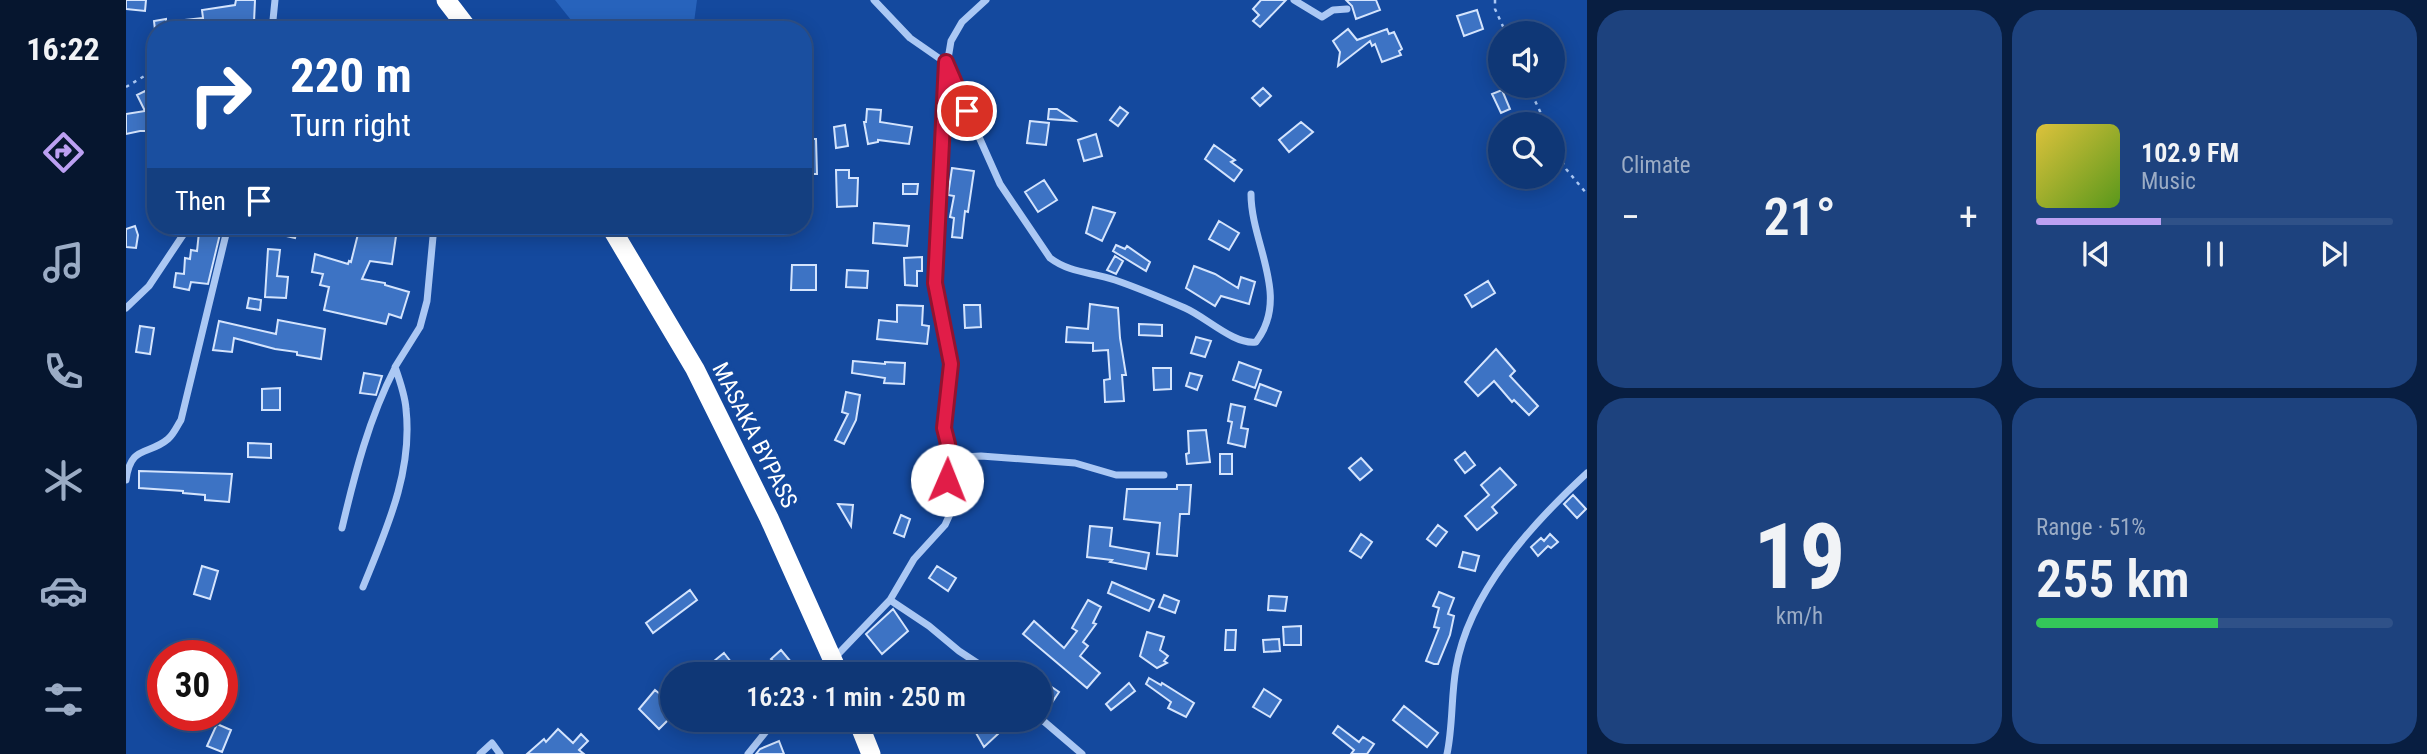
<!DOCTYPE html>
<meta charset="utf-8">
<style>
:root{--surface:#0f3776;--page:#1d427e;--text:#f1f3f6;--muted:#9bacc5;--line:#2f5188;--accent:#bca0f2}
body{margin:0;font-family:"Roboto Condensed",sans-serif;background:var(--page);color:var(--text);height:100vh;display:flex;flex-direction:column;font-size:26px;white-space:nowrap}
*{box-sizing:border-box;margin:0}
p{font-size:23px;color:var(--muted)}
.icon{flex:none;width:38px;height:38px;fill:none;stroke:currentColor;stroke-width:2;stroke-linecap:round;stroke-linejoin:round}
.map{position:relative;flex:1;overflow:hidden}
.panel{display:flex;flex-direction:column;gap:10px;padding:10px;background:#081e41;width:840px}
.panel>*{flex:none}
.banner{position:absolute;left:21px;top:21px;width:665px;height:214px;border-radius:28px;box-shadow:0 4px 18px #0003,0 0 0 2px var(--line);background:#1a4fa0;color:#fff;overflow:hidden}
.fabs{position:absolute;left:1362px;top:21px;display:grid;gap:14px}
.fabs a{display:grid;place-items:center;width:77px;height:77px;border-radius:50%;background:var(--surface);box-shadow:0 4px 18px #0003,0 0 0 2px var(--line);font-size:35px}
.speed{position:absolute;left:21px;top:640px;display:flex;gap:14px;font-size:35px;font-weight:700;text-align:center}
.speed>*{display:grid;place-content:center;width:91px;height:91px;border-radius:50%;background:var(--surface);box-shadow:0 4px 18px #0003,0 0 0 2px var(--line);line-height:1}
.speed .limit{border:10px solid #d22;background:#fff;color:#111}
.pin{position:absolute;display:grid;place-items:center;width:60px;height:60px;color:#fff;margin:-30px;border:4px solid #fff;border-radius:50%;box-shadow:0 2px 7px #0007}
.me{position:absolute;width:77px;margin:-38px;rotate:1deg;stroke-linejoin:round;filter:drop-shadow(0 0 5px #0008)}
.turn{display:flex;align-items:center;gap:24px;height:147px;padding:0 28px;font-size:32px}
.turn .icon{width:91px;height:91px;stroke-width:2.5}
.turn b{display:block;font-size:49px;line-height:60px}
.then{display:flex;align-items:center;height:66px;padding:0 28px;background:#0003;gap:14px;font-size:26px}
.big{font-size:52px;font-weight:600;line-height:1.1}
.panel .card{flex:1;display:flex;flex-direction:column;justify-content:center;gap:10px;min-width:0;padding:0 24px;border-radius:28px;background:var(--page)}
.panel .dial{align-items:center;gap:0}
.dial b{font-size:91px;line-height:1}
.song{display:flex;align-items:center;gap:21px}
.cover{width:84px;height:84px;border-radius:10px;background:linear-gradient(135deg,hsl(50 70% 55%),hsl(90 70% 35%))}
.played{height:7px;border-radius:4px;background:linear-gradient(90deg,var(--accent) 35%,var(--line) 35%)}
.keys{display:flex;justify-content:space-around;direction:ltr}
.heat{display:flex;justify-content:space-between;align-items:center;font-size:38px;direction:ltr}
.charge{height:10px;border-radius:5px;background:linear-gradient(90deg,#34c759 51%,var(--line) 0)}
.panel .tiles{flex:1;display:grid;gap:10px;grid-template-columns:repeat(2,1fr)}
.trip{position:absolute;left:534px;top:662px;width:392px;height:70px;border-radius:35px;background:var(--surface);box-shadow:0 4px 18px #0003,0 0 0 2px var(--line);font-weight:600;line-height:70px;text-align:center}
main{display:flex;flex:1;min-height:0}
.dock{display:flex;flex-direction:column;width:126px;justify-content:space-around;align-items:center;background:#06162f;color:var(--muted)}
.dock .icon{width:49px;height:49px}
.dock .on{color:var(--accent)}
.dock b{font-size:32px;color:var(--text)}
.map>svg:first-child{display:block}
</style>
<main>
<nav class="dock">
<b>16:22</b>
<svg class="icon on" aria-label="directions" viewBox="0 0 24 24"><path d="M12 3l9 9-9 9-9-9zM9 14v-3h6M13 9l2 2-2 2"/></svg>
<svg class="icon" aria-label="music" viewBox="0 0 24 24"><path d="M9 18V5l10-2v13"/><circle cx="6" cy="18" r="3"/><circle cx="16" cy="16" r="3"/></svg>
<svg class="icon" aria-label="phone" viewBox="0 0 24 24"><path d="M5 4h4l2 5-3 2q2 4 5 5l2-3 5 2v4C11 20 4 13 5 4z"/></svg>
<svg class="icon" aria-label="climate" viewBox="0 0 24 24"><path d="M12 3v18M4 7l16 10M4 17L20 7"/></svg>
<svg class="icon" aria-label="car" viewBox="0 0 24 24"><path d="M5 17H2v-5l4-1 3-4h7l3 4 3 1v5h-3M9 17h6M6 11h13"/><circle cx="7" cy="17" r="2"/><circle cx="17" cy="17" r="2"/></svg>
<svg class="icon" aria-label="filters" viewBox="0 0 24 24"><path d="M4 7h16M4 17h16"/><circle cx="9" cy="7" r="2"/><circle cx="15" cy="17" r="2"/></svg>
</nav>
<div class="map">
<svg width="1461" height="754" viewBox="0 0 1461 754">
<rect width="100%" height="100%" fill="#14499e"/>
<!-- green -->
<path fill="#2763bc" d="M429,0h142l-4,30h-114z"/>
<!-- building -->
<path fill="#3d73c4" stroke="#d4e4fd" stroke-width="2" d="M0,0h20l-1,11 -19,-2z
M110,0h19l-1,22 -25,-1v3l-43,6h-31l-1,-9 12,-2v3l37,-4 -1,-8 33,-5z
M1135,0h25l-26,27 -7,-6 6,-6 -6,-6z
M1220,0h30l4,10 -24,9 -4,-13z
M1351,10l6,19 -19,7 -7,-20z
M1222,29l9,11 30,-11 2,5 5,-2 8,17 -3,2 2,4 -19,7 -7,-18 -3,2 -2,-5 -32,25 2,-14 -7,-11z
M1137,88l8,8 -11,10 -8,-8z
M1376,90l8,19 -9,4 -9,-19z
M19,91l11,18v22h-16l-14,3v-20l19,-3 -8,-16z
M994,107l8,6 -10,13 -8,-6z
M741,109l14,1 -1,12 32,5 -3,17 -31,-4v2l-10,2 -4,-22h2z
M923,109h8l18,12 -27,-2z
M904,121l19,2 -3,22 -19,-2z
M1175,122l12,10 -24,20 -10,-12z
M719,125l3,21 -12,2 -2,-21z
M970,134l6,22 -18,5 -6,-21z
M677,139h13l1,35h-14z
M1088,145l21,15 -4,2 11,8 -8,11 -29,-22z
M826,168l22,3 -6,41 -3,-1 -3,27 -10,-1 2,-19 -4,-1 4,-21 -6,-1z
M710,170h13v8h9l-1,28 -20,1z
M918,180l13,20 -19,12 -13,-20z
M777,184h15l-1,10h-14z
M967,207l22,6 -13,28 -16,-8z
M1093,221l20,12 -10,17 -20,-11z
M748,223l35,3 -2,20 -34,-3z
M9,226l3,9 -2,13 -10,-1v-18z
M158,226h14l-3,12 -13,-3z
M233,230l37,6 -4,28 -22,-3 -8,18 23,4v2l24,7 -8,26 -12,-4 -3,10 -62,-14 5,-23 -9,-2 3,-11 -11,-2 3,-18 33,10 1,-3 2,1z
M73,232l21,2 -12,50 -17,-2 -2,8 -15,-3 2,-14 8,1 1,-16 5,1 1,-9 6,1z
M990,245l9,4 2,-3 23,16 -4,9 -33,-20z
M142,249l12,1 -3,26 11,1 -2,21 -21,-1z
M989,256l8,5 -7,13 -9,-4z
M796,257v14h-5v15l-12,-1 -1,-27z
M666,265h24v25h-25z
M1068,266l21,8 23,14 3,-11 14,5 -6,22 -28,-8 -6,10 -29,-18z
M721,270l21,1 -1,17 -21,-1z
M1362,281l7,12 -23,14 -7,-12z
M123,298l12,2 -1,10 -13,-2z
M964,304l28,4 2,30 6,37h-4l2,26 -19,1 -1,-22 6,-1 -2,-29 -15,1v-8l-27,-1 1,-15 21,2z
M771,305l26,1 -1,19 7,1 -2,18 -50,-5 2,-19 18,2z
M838,305h16l1,22 -16,1z
M152,320l47,9 -4,30 -24,-4v-3l-22,-3 -41,-11 -2,14 -19,-2 6,-29 57,13z
M1013,324l23,1v11l-23,-1z
M14,326l14,2 -4,26 -14,-2z
M1070,337l15,4 -6,16 -14,-4z
M1370,349l19,22 -5,5 28,30 -9,9 -15,-15 -2,2 -18,-21 -16,15 -13,-14z
M727,361l32,3v-2l20,1 -1,21 -20,-1 1,-5 -33,-5z
M1113,362l22,8 -6,18 -22,-8z
M1027,368h18v21l-17,1z
M238,373l18,3 -6,19 -16,-2z
M1064,373l12,3 -5,14 -11,-4z
M1134,384l21,8 -5,14 -21,-7z
M154,388v22h-18v-21z
M720,392l14,3 -4,25 -12,24 -9,-4 13,-26 -6,-2z
M1105,404l14,3 -4,21 7,1 -3,18 -17,-4 4,-21 -4,-1z
M1080,430l4,32 -23,2 -1,-10 3,-1 -1,-22z
M122,443l23,1v14l-23,-1z
M1339,452l10,13 -10,8 -10,-13z
M1094,454h12v20h-12z
M1235,458l11,12 -12,10 -11,-12z
M1374,468l16,17 -24,22 5,6 -20,17 -12,-14 24,-21 -8,-10z
M13,471l93,3 -3,28 -24,-2v-5l-22,-2v-2l-44,-3z
M1051,485h14l-2,29h-9l-3,42 -20,-2 3,-31 -36,-4 3,-30h50z
M1447,495l13,14 -9,9 -13,-14z
M712,504l15,1 -2,21z
M775,515l9,4 -6,18 -10,-4z
M1312,525l9,7 -11,14 -9,-7z
M964,526l22,2 -2,18 39,7 -3,16 -36,-7 2,-2 -25,-3z
M1235,534l11,8 -11,16 -11,-7z
M1424,534l8,8 -7,6 -3,-2 -10,10 -7,-9 10,-9 3,3z
M1337,552l16,4 -4,15 -16,-4z
M76,566l16,5 -8,28 -16,-5z
M811,566l19,12 -8,13 -19,-13z
M986,582l42,18 -5,11 -41,-18z
M564,590l7,10 -44,33 -7,-10z
M1313,592l15,6 -6,16 6,2 -4,19 -12,29h-4l-8,-3 13,-33 -5,-1 5,-19 -6,-2z
M1038,595l15,6 -4,12 -16,-6z
M1143,596l18,1 -2,14 -17,-1z
M962,600l13,7 -8,16 3,1 -13,18 5,4 -8,10 20,17 -13,15 -64,-54 11,-13 30,27 13,-17 -5,-3z
M767,609l15,22 -26,23 -16,-20z
M1175,626v19h-17l-1,-18z
M1100,630h10l-1,20h-10z
M1021,632l17,5 -4,13 8,6 -4,5 3,2 -10,5 -17,-12z
M1153,639l1,12 -16,1 -1,-12z
M655,650l20,24h-48l20,-13 -2,-2z
M598,653l11,14 -9,7 -12,-13z
M1023,678l12,7 1,-2 32,20 -8,14 -18,-9 3,-6 -25,-18z
M914,679l19,13 -10,15 -9,-6z
M1003,683l6,8 -24,19 -5,-6z
M1138,689l17,11 -11,17 -17,-10z
M529,690l17,14v12l-13,13 -20,-20z
M1278,706l34,27 -11,14 -34,-27z
M864,719h24l-30,28 -8,-14 11,-6 -3,-2z
M91,724l14,6 -9,22 -15,-6z
M1212,726l21,16 4,-5 11,7 -7,10h-16l3,-4 -21,-17z
M432,729l15,14 8,-9 7,7 -9,9 5,4h-57l17,-15 2,3z
M653,741l5,13h-28l4,-5z"/>
<g fill="none" stroke-linecap="round" stroke-linejoin="round">
<!-- path -->
<path stroke="#abc8f4" stroke-width="2.5" stroke-dasharray="3.5 5" stroke-linecap="butt" d="M1369,0v9l11,24
M1402,86l18,38
M0,87l30,-18
M1426,138l14,31 21,25"/>
<!-- street -->
<path stroke="#abc8f4" stroke-width="7" d="M748,0l36,38 36,25 54,121 50,74c20,15 41,14 65,22 23,8 47,18 70,28 21,9 49,37 71,34 35,-46 -5,-98 -5,-148
M1168,0l28,17 11,-7 14,-1
M146,30l3,-30
M0,308l23,-22 40,-60
M818,458l37,-2 94,7 41,12h48
M0,480c5,-36 22,-24 42,-41 6,-5 9,-13 13,-19l47,-194
M216,528c13,-55 27,-110 53,-160
M237,587c23,-57 50,-115 43,-178 -1,-14 -6,-28 -11,-42l25,-40 7,-26 7,-75
M764,600l39,26 30,25 35,23
M693,674l71,-74 24,-41 31,-34 5,-11 -6,-56 4,-14 -4,-16 7,-48v-16l-16,-81 9,-200 7,-42 11,-19 24,-22
M914,718l42,36
M354,754l12,-11 8,11
M622,754l28,-35
M1321,754c6,-28 4,-58 9,-86 13,-76 76,-144 131,-195"/>
<!-- highway -->
<path stroke="#fff" stroke-width="19" d="M320,0l23,30
M484,226l85,143 74,149 70,156
M731,719l14,35"/>
</g>
<g fill="none" stroke-linecap="round" stroke-linejoin="round">
<!-- route casing -->
<g stroke="#92132f" stroke-width="18">
<path id="route" d="M821,480l-3,-22 4,-14 -4,-16 7,-64 -16,-81 11,-221 21,49"/>
</g>
<!-- route -->
<use href="#route" stroke="#e11d48" stroke-width="12"/>
</g>
<g text-anchor="middle" stroke-width="7" stroke-linejoin="round" paint-order="stroke">
<!-- street labels -->
<g font-size="23" fill="#fff" stroke="#14499e">
<text transform="translate(629 435) rotate(63)" y="8">MASAKA BYPASS</text>
</g>
</g>
</svg>
<div class="fabs">
<a><svg class="icon" aria-label="sound" viewBox="0 0 24 24"><path d="M4 9h4l5-4v14l-5-4H4zM17 9q2 3 0 6"/></svg></a>
<a><svg class="icon" aria-label="search" viewBox="0 0 24 24"><circle cx="10" cy="10" r="6"/><path d="M15 15l6 6"/></svg></a>
</div>
<div class="speed"><div class="limit">30</div></div>
<div class="pin" style="left:841px;top:111px;background:#d93025"><svg class="icon" aria-label="arrive" viewBox="0 0 24 24"><path d="M6 21V4h12l-3 4 3 4H6"/></svg></div>
<svg class="me" style="left:821px;top:480px" viewBox="-20 -20 40 40"><circle r="19" fill="#fff"/><path d="M0-13L10 11 0 6-10 11z" fill="#e11d48"/></svg>
<div class="trip">16:23 · 1 min · 250 m</div>
<div class="banner">
<div class="turn"><svg class="icon" aria-label="right" viewBox="0 0 24 24"><path d="M7 20v-9h11M14 6l5 5-5 5"/></svg><div><b>220 m</b>Turn right</div></div>
<div class="then">Then<svg class="icon" aria-label="arrive" viewBox="0 0 24 24"><path d="M6 21V4h12l-3 4 3 4H6"/></svg></div>
</div>
</div>
<section class="panel">
<div class="tiles">
<div class="card"><p>Climate</p>
<div class="heat"><a>−</a><b class="big">21°</b><a>+</a></div>
</div>
<div class="card">
<div class="song"><i class="cover"></i><div><b>102.9 FM</b><p>Music</p></div></div>
<div class="played"></div>
<div class="keys"><svg class="icon" aria-label="previous" viewBox="0 0 24 24"><path d="M18 5L8 12l10 7zM5 5v14"/></svg><svg class="icon" aria-label="pause" viewBox="0 0 24 24"><path d="M8 5v14M16 5v14"/></svg><svg class="icon" aria-label="next" viewBox="0 0 24 24"><path d="M6 5l10 7-10 7zM19 5v14"/></svg></div>
</div>
<div class="card dial"><b>19</b><p>km/h</p></div>
<div class="card"><p>Range · 51%</p><b class="big">255 km</b><div class="charge"></div></div>
</div>
</section>
</main>
